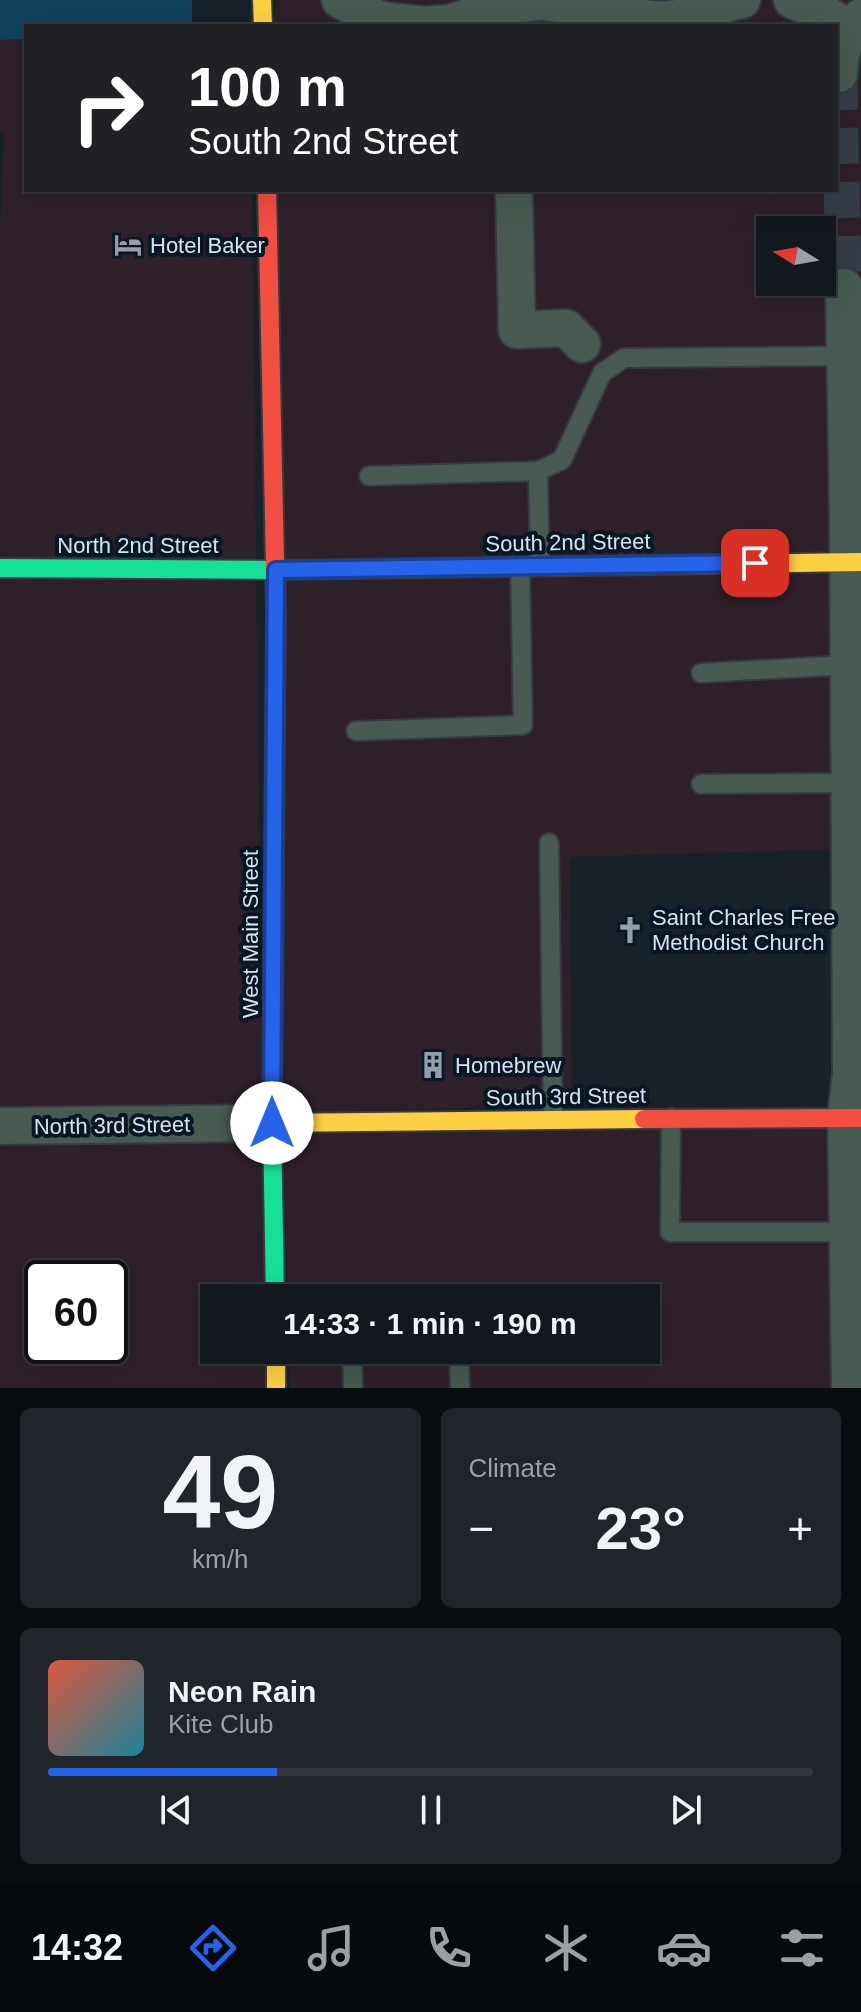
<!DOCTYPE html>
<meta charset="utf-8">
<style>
:root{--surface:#12181e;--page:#1f252b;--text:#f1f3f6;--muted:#9ca0a4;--line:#31373c;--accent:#2563eb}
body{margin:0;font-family:Helvetica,sans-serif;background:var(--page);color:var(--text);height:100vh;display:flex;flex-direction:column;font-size:30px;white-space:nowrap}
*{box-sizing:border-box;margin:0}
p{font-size:26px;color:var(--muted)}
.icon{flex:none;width:44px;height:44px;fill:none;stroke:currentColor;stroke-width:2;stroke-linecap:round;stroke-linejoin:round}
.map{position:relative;height:1388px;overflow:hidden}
.drawer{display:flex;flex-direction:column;gap:20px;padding:20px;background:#0a0d10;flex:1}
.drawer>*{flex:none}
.hud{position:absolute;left:24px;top:24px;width:814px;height:168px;border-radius:0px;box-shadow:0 8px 32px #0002,0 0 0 2px var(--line);background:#202124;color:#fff;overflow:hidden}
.needle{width:52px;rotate:281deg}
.buttons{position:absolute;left:756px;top:216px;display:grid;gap:16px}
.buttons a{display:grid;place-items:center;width:80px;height:80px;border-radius:0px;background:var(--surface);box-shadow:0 8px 32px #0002,0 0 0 2px var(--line);font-size:40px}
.speed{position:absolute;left:24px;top:1260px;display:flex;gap:16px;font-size:40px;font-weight:700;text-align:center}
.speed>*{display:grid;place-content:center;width:104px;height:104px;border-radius:50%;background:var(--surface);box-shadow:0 8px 32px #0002,0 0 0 2px var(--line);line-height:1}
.speed .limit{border:4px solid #111;border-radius:12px;background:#fff;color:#111}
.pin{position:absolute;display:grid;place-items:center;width:68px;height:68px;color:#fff;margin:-34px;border-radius:16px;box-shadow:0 4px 12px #0006}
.me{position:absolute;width:88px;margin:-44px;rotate:0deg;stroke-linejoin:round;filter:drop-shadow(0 0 6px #0008)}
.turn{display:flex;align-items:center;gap:28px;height:168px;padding:0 32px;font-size:36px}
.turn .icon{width:104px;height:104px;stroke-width:2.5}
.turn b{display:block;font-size:56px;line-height:68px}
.big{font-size:60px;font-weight:700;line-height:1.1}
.drawer .tile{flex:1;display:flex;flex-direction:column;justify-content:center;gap:12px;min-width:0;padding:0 28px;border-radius:12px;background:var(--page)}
.drawer .dial{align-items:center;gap:0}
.dial b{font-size:104px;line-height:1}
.song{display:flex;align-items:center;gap:24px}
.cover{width:96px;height:96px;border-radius:12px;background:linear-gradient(135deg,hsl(10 70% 55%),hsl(190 70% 35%))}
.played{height:8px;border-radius:4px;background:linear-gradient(90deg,var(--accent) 30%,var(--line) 30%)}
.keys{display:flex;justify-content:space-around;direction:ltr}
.heat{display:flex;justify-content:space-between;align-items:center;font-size:44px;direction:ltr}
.drawer .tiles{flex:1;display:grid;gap:20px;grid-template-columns:1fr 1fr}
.tile:last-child{grid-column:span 2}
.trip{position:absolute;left:200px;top:1284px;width:460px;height:80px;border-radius:0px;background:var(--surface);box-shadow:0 8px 32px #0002,0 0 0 2px var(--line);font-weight:700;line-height:80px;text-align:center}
.tab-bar{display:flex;height:128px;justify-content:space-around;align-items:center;background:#070a0c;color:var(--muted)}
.tab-bar .icon{width:56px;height:56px}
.tab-bar .on{color:var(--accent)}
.tab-bar b{font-size:36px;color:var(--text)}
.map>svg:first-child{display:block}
</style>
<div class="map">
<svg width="861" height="1388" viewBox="0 0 861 1388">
<rect width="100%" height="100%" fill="#182028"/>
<!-- commercial -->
<path fill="#2e2029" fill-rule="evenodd" d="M275,0h586v554l-578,8 -5,-372h558v-164h-561zM770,230h52v52h-52z
M26,39v151h226l10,923 -262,3v-888l4,-95 -4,-1v-92z
M841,569l4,280 -276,8 3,248 -288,8 -2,-537z
M837,1126l7,262h-554l-1,-38h357v-52h-358l-5,-165z
M263,1133l8,165h-57v52h59l2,38h-275v-253zM42,1278h68v68h-68z"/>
<!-- water -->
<path fill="#10425c" d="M0,0h192v26h-166v13l-26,1z"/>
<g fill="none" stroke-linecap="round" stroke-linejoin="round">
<!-- street-tunnel -->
<path stroke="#353d46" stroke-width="36" stroke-dasharray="36 18" stroke-linecap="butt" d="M839,74l5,213"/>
<!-- lane casing -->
<g stroke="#353b42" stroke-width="22">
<path id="lane" d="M538,471l2,95
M369,476l169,-5 24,-11 40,-87 22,-15 221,-2
M701,673l147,-8
M356,731l167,-6 -3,-158
M701,784l148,-1
M549,843l4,277
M671,1118l-1,114h177
M352,1350l1,38
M459,1350l1,38"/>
</g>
<!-- street casing -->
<g stroke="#353b42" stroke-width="40">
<path id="street" d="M340,0l41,20 44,5 25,-2 41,-14 51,-8 80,15 41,4 42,-6 26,-12 11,-2
M792,0l34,14 24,16
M839,74c1,-23 6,-39 22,-57
M514,190l3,140 49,-2 16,16
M844,287l4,231 3,555 -5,45 4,270
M0,1126l272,-3"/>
</g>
<!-- fast casing -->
<g stroke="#353b42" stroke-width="22">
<path id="fast" d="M0,568l276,2 381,-5
M275,1298l-3,-175 4,-513"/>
</g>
<!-- slow casing -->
<g stroke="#353b42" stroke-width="22">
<path id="slow" d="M262,0l1,26
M657,565l204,-3
M272,1123l372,-4
M276,1350v38"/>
</g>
<!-- jam casing -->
<g stroke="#353b42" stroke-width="22">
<path id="jam" d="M267,190l9,420
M644,1119l217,-1"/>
</g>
<!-- lane -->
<use href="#lane" stroke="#485a51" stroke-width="18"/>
<!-- street -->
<use href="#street" stroke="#485a51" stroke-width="36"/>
<!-- fast -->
<use href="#fast" stroke="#16e098" stroke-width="18"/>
<!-- slow -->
<use href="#slow" stroke="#ffcf43" stroke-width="18"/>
<!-- jam -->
<use href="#jam" stroke="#f24e42" stroke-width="18"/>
</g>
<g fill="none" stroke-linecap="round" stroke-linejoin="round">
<!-- route casing -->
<g stroke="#184099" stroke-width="20">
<path id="route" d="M272,1123l4,-553 479,-7"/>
</g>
<!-- route -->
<use href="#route" stroke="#2563eb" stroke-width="14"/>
</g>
<!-- icons -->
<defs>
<g id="hotel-bare" transform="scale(2.16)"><path d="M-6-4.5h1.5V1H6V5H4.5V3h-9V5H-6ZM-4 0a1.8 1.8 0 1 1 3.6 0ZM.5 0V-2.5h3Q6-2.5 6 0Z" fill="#959ea8" stroke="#081725" stroke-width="2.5" paint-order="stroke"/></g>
<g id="church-bare" transform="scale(2.16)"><path d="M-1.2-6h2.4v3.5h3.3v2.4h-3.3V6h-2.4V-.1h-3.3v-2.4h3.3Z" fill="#959ea8" stroke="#081725" stroke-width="2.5" paint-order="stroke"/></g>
<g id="building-bare" transform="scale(2.16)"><path d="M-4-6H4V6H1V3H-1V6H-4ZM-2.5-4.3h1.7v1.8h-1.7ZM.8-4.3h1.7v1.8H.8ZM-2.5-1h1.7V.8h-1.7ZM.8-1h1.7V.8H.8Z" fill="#959ea8" stroke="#081725" stroke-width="2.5" paint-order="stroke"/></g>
</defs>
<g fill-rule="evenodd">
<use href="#hotel-bare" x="128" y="245"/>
<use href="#church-bare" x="630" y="930"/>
<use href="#building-bare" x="433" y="1065"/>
</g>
<g text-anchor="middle" stroke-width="8" stroke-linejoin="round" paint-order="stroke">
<!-- poi labels -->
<g font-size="22" fill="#d8e2ed" stroke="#081725" text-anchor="start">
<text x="150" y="253">Hotel Baker</text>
<text x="652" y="925">Saint Charles Free<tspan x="652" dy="25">Methodist Church</tspan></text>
<text x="455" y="1073">Homebrew</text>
</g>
<!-- street labels -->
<g font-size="22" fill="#d8e2ed" stroke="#081725">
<text transform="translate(568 542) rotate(-1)" y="8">South 2nd Street</text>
<text x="138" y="553">North 2nd Street</text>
<text transform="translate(250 934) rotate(-90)" y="8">West Main Street</text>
<text transform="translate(566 1096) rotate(-1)" y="8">South 3rd Street</text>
<text transform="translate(112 1125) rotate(-1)" y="8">North 3rd Street</text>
</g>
</g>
</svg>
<div class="buttons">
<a><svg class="needle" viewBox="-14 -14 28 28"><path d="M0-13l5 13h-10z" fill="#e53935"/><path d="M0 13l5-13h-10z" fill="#9ca0a4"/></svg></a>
</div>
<div class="speed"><div class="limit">60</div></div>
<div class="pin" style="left:755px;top:563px;background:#d93025"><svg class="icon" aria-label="arrive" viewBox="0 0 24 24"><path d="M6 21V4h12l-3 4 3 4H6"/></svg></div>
<svg class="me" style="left:272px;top:1123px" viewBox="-20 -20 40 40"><circle r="19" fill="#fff"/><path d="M0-13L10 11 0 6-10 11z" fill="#2563eb"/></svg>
<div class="trip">14:33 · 1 min · 190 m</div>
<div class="hud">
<div class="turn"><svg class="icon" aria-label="right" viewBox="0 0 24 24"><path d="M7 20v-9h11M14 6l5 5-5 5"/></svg><div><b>100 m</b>South 2nd Street</div></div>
</div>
</div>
<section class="drawer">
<div class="tiles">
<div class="tile dial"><b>49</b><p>km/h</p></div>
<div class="tile"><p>Climate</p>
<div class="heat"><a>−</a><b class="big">23°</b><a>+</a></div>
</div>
<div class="tile">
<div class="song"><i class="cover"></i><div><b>Neon Rain</b><p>Kite Club</p></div></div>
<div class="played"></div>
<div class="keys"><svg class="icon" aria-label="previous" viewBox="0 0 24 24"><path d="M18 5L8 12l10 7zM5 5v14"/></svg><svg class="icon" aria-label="pause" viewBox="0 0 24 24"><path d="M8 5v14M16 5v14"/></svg><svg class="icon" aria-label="next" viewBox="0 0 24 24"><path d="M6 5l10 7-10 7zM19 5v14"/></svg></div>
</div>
</div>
</section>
<nav class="tab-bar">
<b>14:32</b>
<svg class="icon on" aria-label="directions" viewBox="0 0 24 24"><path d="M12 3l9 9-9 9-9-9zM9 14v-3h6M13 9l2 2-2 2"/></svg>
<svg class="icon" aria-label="music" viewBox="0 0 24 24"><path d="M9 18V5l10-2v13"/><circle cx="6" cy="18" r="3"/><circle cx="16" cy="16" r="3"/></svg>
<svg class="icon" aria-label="phone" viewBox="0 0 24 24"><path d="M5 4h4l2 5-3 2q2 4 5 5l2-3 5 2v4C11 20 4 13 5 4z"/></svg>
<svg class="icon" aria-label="climate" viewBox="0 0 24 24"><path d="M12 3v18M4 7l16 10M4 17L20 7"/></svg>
<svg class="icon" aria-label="car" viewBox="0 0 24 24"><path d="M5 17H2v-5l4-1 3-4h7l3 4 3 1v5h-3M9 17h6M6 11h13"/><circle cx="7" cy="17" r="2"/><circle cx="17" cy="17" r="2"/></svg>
<svg class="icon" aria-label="filters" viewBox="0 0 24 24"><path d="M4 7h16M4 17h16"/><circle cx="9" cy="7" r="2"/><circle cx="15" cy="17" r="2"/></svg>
</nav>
